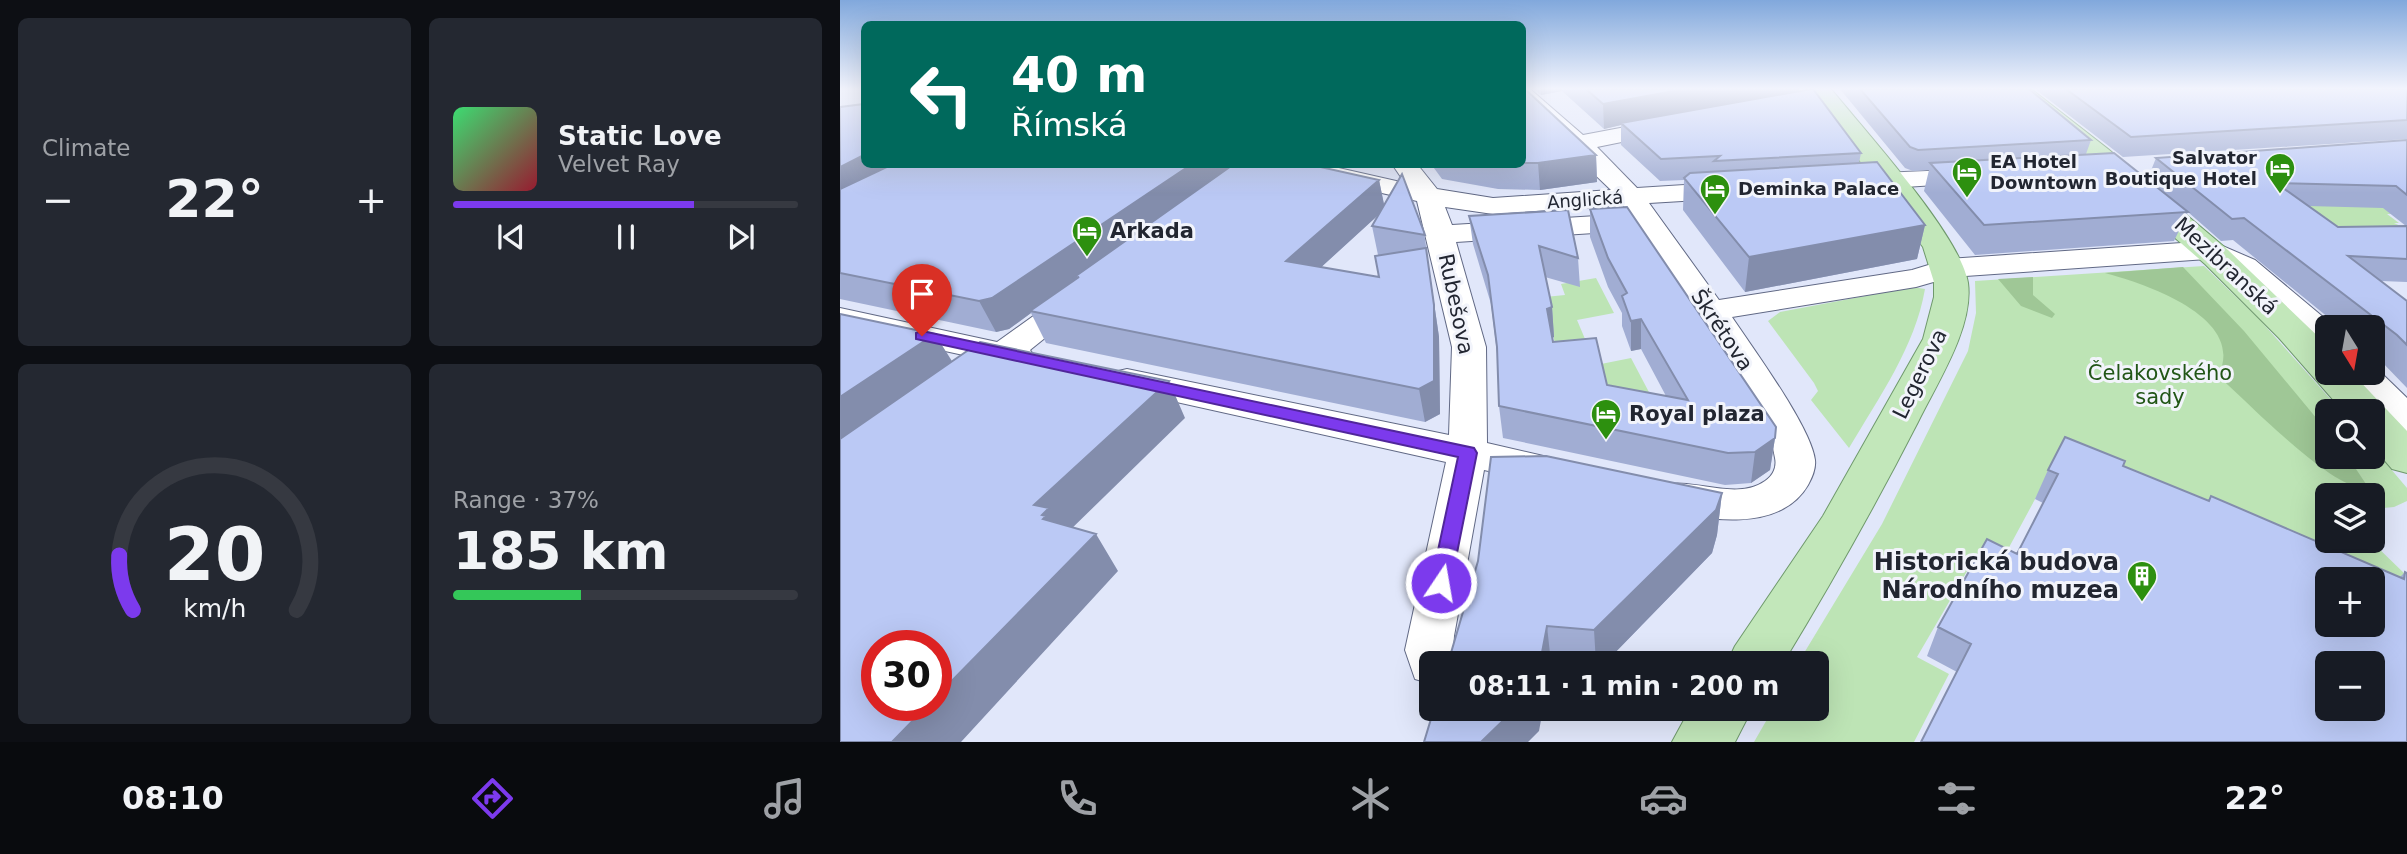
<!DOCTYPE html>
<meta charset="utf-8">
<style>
:root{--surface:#171b24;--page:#242831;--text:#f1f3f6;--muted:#9ea1a6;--line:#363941;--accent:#7c3aed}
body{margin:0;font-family:"DejaVu Sans",sans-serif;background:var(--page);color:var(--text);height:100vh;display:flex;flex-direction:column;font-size:26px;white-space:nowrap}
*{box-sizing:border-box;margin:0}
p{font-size:23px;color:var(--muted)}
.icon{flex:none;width:38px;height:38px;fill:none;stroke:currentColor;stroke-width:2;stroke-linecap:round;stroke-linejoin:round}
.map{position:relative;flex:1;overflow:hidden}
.drawer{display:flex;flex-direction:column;gap:18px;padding:18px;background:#0d0f14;width:840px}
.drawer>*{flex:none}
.guide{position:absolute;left:21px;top:21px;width:665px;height:147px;border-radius:10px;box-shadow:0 7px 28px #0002;background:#00695c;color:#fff;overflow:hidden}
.needle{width:46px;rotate:169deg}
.controls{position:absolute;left:1475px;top:315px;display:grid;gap:14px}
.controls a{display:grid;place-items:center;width:70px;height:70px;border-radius:10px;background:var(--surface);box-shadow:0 7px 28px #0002;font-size:35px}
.speed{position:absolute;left:21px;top:630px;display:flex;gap:14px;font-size:35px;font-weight:700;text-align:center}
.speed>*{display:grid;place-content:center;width:91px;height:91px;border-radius:50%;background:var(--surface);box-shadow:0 7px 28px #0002;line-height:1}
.speed .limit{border:10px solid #d22;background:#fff;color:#111}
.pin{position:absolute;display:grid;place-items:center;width:60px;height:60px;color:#fff;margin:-72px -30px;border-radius:50% 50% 50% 0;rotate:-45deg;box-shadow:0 0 7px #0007}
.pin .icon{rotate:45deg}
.me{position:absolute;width:77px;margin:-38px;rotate:12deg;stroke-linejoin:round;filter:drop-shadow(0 0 5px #0008)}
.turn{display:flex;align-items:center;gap:24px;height:147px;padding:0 35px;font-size:32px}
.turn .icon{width:91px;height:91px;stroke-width:2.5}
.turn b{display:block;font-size:49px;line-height:60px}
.big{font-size:52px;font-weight:700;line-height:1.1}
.drawer .widget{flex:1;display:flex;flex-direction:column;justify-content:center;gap:10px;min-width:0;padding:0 24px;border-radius:10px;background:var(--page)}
.drawer .dial{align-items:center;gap:0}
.dial svg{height:182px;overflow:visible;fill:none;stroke:var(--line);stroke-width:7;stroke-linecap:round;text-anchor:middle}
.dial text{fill:var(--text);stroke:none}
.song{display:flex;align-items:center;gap:21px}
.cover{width:84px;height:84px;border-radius:10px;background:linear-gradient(135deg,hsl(140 70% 55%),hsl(350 70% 35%))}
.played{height:7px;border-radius:4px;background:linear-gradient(90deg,var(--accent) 70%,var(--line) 70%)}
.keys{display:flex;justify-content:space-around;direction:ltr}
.heat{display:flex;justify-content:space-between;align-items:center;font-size:38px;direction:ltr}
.charge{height:10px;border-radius:5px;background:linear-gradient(90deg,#34c759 37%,var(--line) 0)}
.drawer .tiles{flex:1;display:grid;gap:18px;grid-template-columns:repeat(2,1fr)}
.trip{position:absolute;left:579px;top:651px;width:410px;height:70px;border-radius:10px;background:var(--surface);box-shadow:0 7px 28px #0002;font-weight:700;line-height:70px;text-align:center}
.tab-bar{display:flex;height:112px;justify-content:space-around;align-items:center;background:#090b0e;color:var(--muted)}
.tab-bar .icon{width:49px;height:49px}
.tab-bar .selected{color:var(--accent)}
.tab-bar b{font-size:32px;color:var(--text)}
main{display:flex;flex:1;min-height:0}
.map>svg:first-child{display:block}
</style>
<main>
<section class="drawer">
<div class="tiles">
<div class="widget"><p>Climate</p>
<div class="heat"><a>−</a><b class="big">22°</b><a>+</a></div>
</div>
<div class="widget">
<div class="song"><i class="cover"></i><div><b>Static Love</b><p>Velvet Ray</p></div></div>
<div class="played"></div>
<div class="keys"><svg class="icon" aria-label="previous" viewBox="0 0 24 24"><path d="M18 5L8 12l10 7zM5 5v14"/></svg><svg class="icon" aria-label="pause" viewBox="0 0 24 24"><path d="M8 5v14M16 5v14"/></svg><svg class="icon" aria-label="next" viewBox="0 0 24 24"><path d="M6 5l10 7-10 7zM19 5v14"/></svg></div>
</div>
<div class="widget dial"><svg viewBox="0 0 100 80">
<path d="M14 69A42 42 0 1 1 86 69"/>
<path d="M14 69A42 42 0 0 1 8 45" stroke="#7c3aed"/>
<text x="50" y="56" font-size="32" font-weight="700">20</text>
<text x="50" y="72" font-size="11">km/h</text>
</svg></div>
<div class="widget"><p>Range · 37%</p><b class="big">185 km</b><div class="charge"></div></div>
</div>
</section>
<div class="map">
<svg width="1567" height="742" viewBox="0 0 1567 742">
<rect width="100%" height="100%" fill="#e1e7fa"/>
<!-- green -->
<path fill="#bde4b5" d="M1543,189l8,25h-4l12,9h-5l13,6 -51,20 -87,-45z
M1364,266l55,53 82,92h-13v46h45v-9l34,40v13l-13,6 -21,2v-14h-45v46h43l36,35v37l-34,-34h-45l-275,-113 -60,111 -23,-11 -53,91 32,17 -35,68h-160l19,-33h43v-46h-18l84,-139 86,-173 8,-38 -1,-32z
M756,278l18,35 -37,7 19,45 35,-7 20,38 -12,19 -78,-43 -16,-75 20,-2 -4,-11z
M1073,287l12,2c-10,58 -46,108 -76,159l-38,-48 7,-9 -4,-8 -46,-62 12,-9z"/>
<!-- forest -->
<path fill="#9fc796" d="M1343,267l61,64 83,100 1,26h20l20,30c-30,10 -125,-90 -150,-111 30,-58 -72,-92 -113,-103z
M1193,277v18l22,19 -3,4 -31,-12 -23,-27z"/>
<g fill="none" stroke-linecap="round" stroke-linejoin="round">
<!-- minor casing -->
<g stroke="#616985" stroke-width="2">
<path id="minor" d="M682,89h8l53,46 85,-16 8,2 3,5 -3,5 -79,16 40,41 95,-6 9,2 4,6 -4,6 -9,2 -83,5 70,97 193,-30 36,-11 263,-18 44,19 80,67h-7v21l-12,-3 -83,-73 -26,-13 -256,18 -35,10 -184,30c20,30 79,110 83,143 1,8 -3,18 -7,25 -28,48 -103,36 -148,23l-6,-11 6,-11c32,-10 75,16 105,-5 8,-5 12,-14 10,-23 -6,-45 -56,-106 -80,-144 -16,-26 -35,-57 -54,-84l-185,12 30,105 1,96 65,15 6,10 -6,10 -14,4 -54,-12 -30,166 -1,14 5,13h-26v21l-17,-5 -10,-29 41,-188 -319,-71 -13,-3 -5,-8 5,-8 13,-3 322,66 3,-88 -35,-146 -141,-32 -3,-5h48l84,19 -13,-19h25l20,25 56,9 118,-8 -89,-85zM783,205l6,9 -177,11 -7,-18 48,7z
M1133,169l9,3 4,5 -4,5 -124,8 -9,-3 -4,-5 4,-5 9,-3z
M235,292l11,2 5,7 -61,49 5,7 -5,7c-15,4 -37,10 -51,7l-5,-8 3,-5 -137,-30v-20l157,34 67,-48z
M1533,365l34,33v35l-13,-4 -49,-56h28z"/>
</g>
<!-- major casing -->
<g stroke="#6f996c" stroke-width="2">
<path id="major" d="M967,89h24c34,42 130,147 137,194 6,44 -31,100 -50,139 -42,82 -87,162 -135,241h-56l8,-17 88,-130 100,-177 11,-42v-15l-11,-35z
M1164,89h27l77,60 120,101 100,96v27h24l55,58v42l-15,-4 -19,-22v-36h-30l-64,-73 -74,-74z
M850,709h62l-17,33h-63z"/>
</g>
<!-- minor -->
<use href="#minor" fill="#fff" fill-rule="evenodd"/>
<!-- major -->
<use href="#major" fill="#c2e7ba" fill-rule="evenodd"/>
</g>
<!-- wall -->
<path fill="#a1add3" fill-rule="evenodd" d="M682,89l74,66 1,27 -57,8 -42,-1 -56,-10 -11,-15h91z
M694,89h265v2l62,62 -2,10 66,62 -8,34 -172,33 -62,-82 1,-30 -24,1 -39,-36v-20l-17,4 -42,-38 -21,4z
M1000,89h189l62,51 -5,14 100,57 -38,-33 8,-20 251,-18v142l-26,-1 26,20v87l-27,-28 -7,-6v-27h-33l-107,-87 -12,1 -33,-29 -14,29 -199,14 -51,-64 5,-21 -16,1 -8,-3zM1468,206l75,2 23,18 -68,1z
M1195,89h372v50l-284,18z
M0,107l24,57 363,5 152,11 5,25 40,27 15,105 1,77 -15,8 -379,-79 -15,-30 -22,16 -13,3 -156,-33zM539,214l-7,12 6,29h3l-2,22 -58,-10z
M750,209l185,229 -5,32 -19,13 -26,2 -222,-47 -4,-32 -2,-53 -6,-49 -18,-60 -4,-28 109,42 2,29 -35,-10 7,30 2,30 -2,1 1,4 54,43 59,11 -25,-47 -10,2 -9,-25v-13l-14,-26 -18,-50z
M1283,466l85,35 3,-5 189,81 5,-5 2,170 -450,-70 -30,-16 11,-29 79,-73 26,-51 -8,-4 13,-29z
M882,493l-5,42 -5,18 -107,110h-157z"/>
<!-- shaded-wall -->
<path fill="#838dac" d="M701,89h21v2l-21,4z
M845,89h114v3l-178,31v2l-17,4 -1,-25z
M24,155v9h48l-72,39v-36z
M756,155l1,27 -57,8 -2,-27z
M352,164h34l2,9 -198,138 1,2 -22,16 -13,3 -17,-31z
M539,180l6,29 -91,83 -8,-31z
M1085,225l-8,34 -172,33 4,-35z
M586,248l13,89 1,77 -15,8 -6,-33z
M712,307l2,30 -5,2 -2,-30z
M801,319v30l-10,2v-30z
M95,334l20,32 -115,82v-51z
M329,381l16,37 -120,117 1,22 -32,-52z
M935,438l-5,32 -19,13 4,-31z
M882,493l-5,42 -5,18 -107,110h-9l-2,-33z
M256,534l22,37 -157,171h-69l36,-37h8v-8z
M707,626l4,37h-11z
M675,709h28l-4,22 -11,11h-47z"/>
<!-- building -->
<path fill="#bbc9f5" stroke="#838dac" stroke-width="2" fill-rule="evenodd" d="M682,89h3l71,66 -58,8h-16z
M746,89h99l-82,15z
M971,89h2l48,64 -147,8 6,-5 -59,3 -40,-36z
M1020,89h169l62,51 -173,10 -8,-3z
M1226,89h341v31l-276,17z
M24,104v51l-24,12v-60z
M1567,140v55l-11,-9 -120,-3 62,44 69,-1v33l-59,-3 59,45v44l-10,-10 -153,-117 -12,1 -76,-61z
M1274,153l74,59 -204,13 -54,-62z
M1037,162l48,63 -176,32 -65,-79 6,-5z
M53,164h299l-200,134 -13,3 -139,-28v-84z
M394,164h73l72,16 -93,81 93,16 -4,-21 51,-8 8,57v76l-15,8 -389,-78 49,-34 -6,1z
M562,174l22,58 1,3 -53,-9z
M787,207l149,220 -1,11 -20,14 -27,1 -229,-47 -2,-59 -9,-72 -19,-59 99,-6 10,48 -39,-12 13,61 -5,2 6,33 43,-4 11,47 81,15 -47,-81 -10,2 -9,-25 5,-3 -19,-35 -18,-49z
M0,314l95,20 -95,63z
M140,342l189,39 -135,124 15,3 -7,7 4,1 -3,3 53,15 -160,163v-51h-59v59h51l-36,37h-52v-303z
M1225,437l60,24 -2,5 86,35 2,-5 193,83 1,-7 2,1v169h-486l50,-98 -33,-17 49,-88 30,15 41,-80 -10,-4zM1488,579h45v46h-45zM1488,663h45v46h-45z
M706,456l176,37 -6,17 -122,120 -47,-4 -7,37h-92l30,-102 13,-104z
M594,709h81l-34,33h-57z"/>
<!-- sky -->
<linearGradient id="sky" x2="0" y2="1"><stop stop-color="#81a8dc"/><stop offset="0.46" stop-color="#f2f4fd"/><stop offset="1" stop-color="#f2f4fd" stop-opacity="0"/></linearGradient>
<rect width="1567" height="193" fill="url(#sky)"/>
<!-- route -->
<path fill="#7c3aed" stroke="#51269a" stroke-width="2" d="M82,331l552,117 3,5 -26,130 -3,6 -7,3 -7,-3 -3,-6 27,-126 -542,-118v-6z"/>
<!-- icons -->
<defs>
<g id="hotel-pin" transform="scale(1.575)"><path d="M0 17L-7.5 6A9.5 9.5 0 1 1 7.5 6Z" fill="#2d900f" stroke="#f2f4fb"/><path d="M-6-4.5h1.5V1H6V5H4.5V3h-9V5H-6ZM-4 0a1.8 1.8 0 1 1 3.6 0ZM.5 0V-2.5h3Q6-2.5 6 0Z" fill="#fff"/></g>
<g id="building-pin" transform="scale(1.575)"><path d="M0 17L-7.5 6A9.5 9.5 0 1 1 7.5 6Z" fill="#2d900f" stroke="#f2f4fb"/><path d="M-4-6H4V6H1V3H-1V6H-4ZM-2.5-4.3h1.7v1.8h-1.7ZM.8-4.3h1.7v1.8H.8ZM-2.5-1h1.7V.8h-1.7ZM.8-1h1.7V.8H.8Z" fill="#fff"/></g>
</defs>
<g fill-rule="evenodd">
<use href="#hotel-pin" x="1440" y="168"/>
<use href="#hotel-pin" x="1127" y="172"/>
<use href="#hotel-pin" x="875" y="189"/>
<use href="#hotel-pin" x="247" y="231"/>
<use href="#hotel-pin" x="766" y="414"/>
<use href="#building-pin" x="1302" y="576"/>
</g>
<g text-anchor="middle" stroke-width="6" stroke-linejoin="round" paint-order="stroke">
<!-- far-poi labels -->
<g font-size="18" font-weight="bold" fill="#222631" stroke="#f2f4fb" text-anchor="start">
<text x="1417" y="164" text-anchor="end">Salvator<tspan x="1417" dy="21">Boutique Hotel</tspan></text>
<text x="1150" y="168">EA Hotel<tspan x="1150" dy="21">Downtown</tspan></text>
<text x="898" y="195">Deminka Palace</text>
</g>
<!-- far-street labels -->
<g font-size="18" fill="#222631" stroke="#f2f4fb">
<text transform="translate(745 200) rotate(-4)" y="6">Anglická</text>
</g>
<!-- poi labels -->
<g font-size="21" font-weight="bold" fill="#222631" stroke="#f2f4fb" text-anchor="start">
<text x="270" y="238">Arkada</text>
<text x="789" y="421">Royal plaza</text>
</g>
<!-- street labels -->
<g font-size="21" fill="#222631" stroke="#f2f4fb">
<text transform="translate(1386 266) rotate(43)" y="7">Mezibranská</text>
<text transform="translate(616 304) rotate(78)" y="7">Rubešova</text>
<text transform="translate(882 330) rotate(56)" y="7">Škrétova</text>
<text transform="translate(1080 374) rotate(-64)" y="7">Legerova</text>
</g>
<!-- park labels -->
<g font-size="21" fill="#215616" stroke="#f2f4fb">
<text x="1320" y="380">Čelakovského<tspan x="1320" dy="24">sady</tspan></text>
</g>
<!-- near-poi labels -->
<g font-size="24" font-weight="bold" fill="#222631" stroke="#f2f4fb" text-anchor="end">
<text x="1279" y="570">Historická budova<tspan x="1279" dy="28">Národního muzea</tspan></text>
</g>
</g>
</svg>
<div class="controls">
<a><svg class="needle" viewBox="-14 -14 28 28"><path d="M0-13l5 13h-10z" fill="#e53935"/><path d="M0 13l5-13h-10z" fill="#9ea1a6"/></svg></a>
<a><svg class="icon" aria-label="search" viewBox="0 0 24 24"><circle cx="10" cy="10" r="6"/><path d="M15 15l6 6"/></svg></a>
<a><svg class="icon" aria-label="layers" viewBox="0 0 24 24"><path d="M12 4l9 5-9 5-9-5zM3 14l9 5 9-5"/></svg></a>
<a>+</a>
<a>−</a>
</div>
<div class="speed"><div class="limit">30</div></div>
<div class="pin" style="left:82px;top:336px;background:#d93025"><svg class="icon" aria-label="arrive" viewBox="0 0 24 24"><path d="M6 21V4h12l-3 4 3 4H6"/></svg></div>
<svg class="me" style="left:601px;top:583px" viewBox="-20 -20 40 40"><circle r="17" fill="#7c3aed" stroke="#fff" stroke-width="3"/><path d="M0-11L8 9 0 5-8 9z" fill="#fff"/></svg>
<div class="trip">08:11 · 1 min · 200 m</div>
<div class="guide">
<div class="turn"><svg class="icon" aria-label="left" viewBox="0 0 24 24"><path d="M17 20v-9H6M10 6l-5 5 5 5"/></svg><div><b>40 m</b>Římská</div></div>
</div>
</div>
</main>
<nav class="tab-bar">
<b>08:10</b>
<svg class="icon selected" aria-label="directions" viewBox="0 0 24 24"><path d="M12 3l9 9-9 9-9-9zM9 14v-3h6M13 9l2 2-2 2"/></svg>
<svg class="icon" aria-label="music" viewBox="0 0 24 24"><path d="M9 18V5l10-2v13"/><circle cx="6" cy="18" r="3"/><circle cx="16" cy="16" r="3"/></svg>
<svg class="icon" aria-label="phone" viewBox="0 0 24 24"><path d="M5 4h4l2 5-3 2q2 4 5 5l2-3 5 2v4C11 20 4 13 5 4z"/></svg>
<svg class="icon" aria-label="climate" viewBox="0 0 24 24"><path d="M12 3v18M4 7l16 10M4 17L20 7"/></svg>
<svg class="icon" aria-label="car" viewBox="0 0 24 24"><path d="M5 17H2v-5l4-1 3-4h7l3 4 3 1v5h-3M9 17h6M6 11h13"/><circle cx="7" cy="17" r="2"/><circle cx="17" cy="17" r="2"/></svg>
<svg class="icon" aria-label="filters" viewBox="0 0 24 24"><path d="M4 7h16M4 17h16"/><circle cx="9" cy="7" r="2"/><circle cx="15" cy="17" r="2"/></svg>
<b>22°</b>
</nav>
